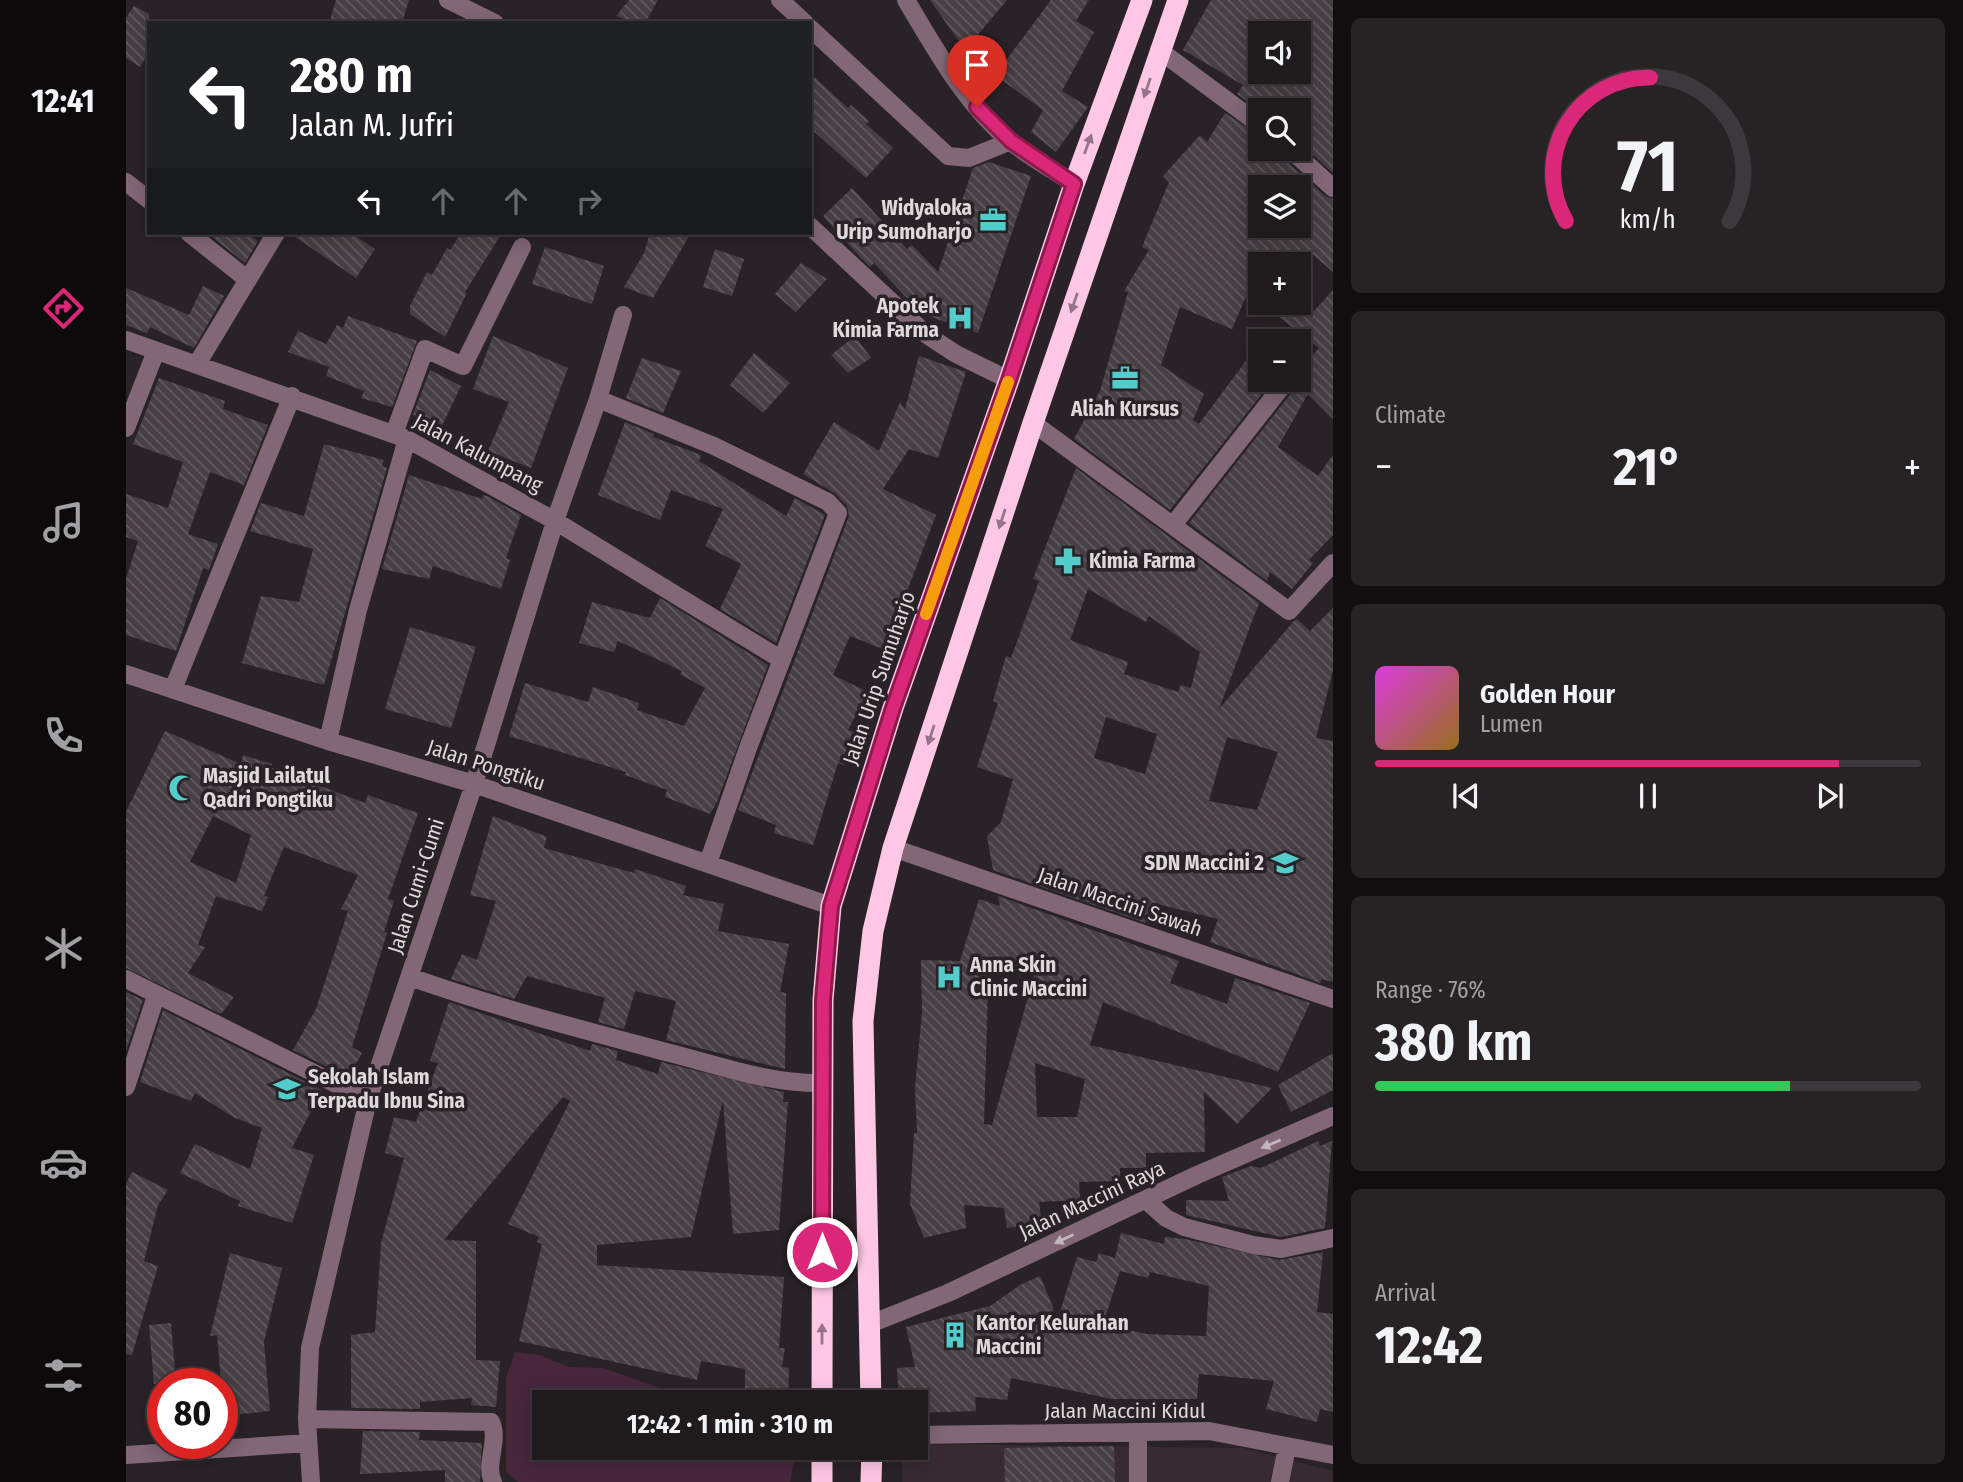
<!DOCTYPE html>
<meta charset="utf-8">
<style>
:root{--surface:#1f1a1c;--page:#272325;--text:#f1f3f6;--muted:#a1a1a3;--line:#3c383b;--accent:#db2777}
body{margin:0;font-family:"Fira Sans Condensed",sans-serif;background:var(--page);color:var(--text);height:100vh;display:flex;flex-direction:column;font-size:26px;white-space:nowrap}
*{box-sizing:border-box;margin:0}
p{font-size:23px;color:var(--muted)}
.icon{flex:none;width:38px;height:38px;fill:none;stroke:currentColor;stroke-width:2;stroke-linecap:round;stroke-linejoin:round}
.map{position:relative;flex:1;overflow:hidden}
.details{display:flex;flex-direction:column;gap:18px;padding:18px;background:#110e0f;width:630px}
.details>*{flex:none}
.banner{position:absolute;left:21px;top:21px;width:665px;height:214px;border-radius:0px;box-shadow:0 4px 18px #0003,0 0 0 2px var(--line);background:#202124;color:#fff;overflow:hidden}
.tools{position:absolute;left:1122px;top:21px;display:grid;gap:14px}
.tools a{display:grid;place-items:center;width:63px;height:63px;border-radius:0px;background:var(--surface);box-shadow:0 4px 18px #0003,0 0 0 2px var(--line);font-size:35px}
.speed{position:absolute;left:21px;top:1368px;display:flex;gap:14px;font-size:35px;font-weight:700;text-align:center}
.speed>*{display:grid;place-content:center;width:91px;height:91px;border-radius:50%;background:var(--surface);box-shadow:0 4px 18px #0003,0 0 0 2px var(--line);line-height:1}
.speed .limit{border:10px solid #d22;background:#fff;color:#111}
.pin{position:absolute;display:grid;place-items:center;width:60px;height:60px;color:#fff;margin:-72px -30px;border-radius:50% 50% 50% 0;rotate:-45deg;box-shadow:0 0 7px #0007}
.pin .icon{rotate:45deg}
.me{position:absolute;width:77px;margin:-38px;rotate:0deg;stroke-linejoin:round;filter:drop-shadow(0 0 5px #0008)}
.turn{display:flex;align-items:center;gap:24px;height:147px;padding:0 28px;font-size:32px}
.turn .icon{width:91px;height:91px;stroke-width:2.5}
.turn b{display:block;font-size:49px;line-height:60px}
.lanes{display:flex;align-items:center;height:66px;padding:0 28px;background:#0003;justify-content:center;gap:35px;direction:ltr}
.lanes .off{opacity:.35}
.big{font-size:52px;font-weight:700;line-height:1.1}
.details .widget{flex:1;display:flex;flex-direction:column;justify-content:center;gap:10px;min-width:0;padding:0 24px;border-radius:10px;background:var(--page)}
.details .dial{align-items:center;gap:0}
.dial svg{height:182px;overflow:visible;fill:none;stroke:var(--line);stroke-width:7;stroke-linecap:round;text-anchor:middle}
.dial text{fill:var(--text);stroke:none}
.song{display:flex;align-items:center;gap:21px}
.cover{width:84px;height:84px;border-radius:10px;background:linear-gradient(135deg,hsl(300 70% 55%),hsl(40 70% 35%))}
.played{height:7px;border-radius:4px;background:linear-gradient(90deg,var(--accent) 85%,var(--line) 85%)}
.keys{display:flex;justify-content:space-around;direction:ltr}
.heat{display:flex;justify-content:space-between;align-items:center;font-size:38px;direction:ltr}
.charge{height:10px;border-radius:5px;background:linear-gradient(90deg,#34c759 76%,var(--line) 0)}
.trip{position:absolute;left:406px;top:1390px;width:396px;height:70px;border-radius:0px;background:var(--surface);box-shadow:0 4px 18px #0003,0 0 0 2px var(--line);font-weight:700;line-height:70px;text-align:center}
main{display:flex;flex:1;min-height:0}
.menu{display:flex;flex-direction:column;width:126px;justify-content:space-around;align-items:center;background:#0c0a0b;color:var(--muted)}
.menu .icon{width:49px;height:49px}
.menu .active{color:var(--accent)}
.menu b{font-size:32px;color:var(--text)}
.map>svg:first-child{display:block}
</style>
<main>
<nav class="menu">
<b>12:41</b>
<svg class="icon active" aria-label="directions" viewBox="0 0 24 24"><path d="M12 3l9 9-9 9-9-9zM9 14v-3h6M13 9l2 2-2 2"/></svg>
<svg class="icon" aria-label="music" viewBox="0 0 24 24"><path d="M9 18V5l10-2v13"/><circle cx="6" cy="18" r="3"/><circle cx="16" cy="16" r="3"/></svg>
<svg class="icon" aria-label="phone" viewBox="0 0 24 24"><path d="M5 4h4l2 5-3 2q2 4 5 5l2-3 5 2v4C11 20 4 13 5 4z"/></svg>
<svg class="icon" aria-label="climate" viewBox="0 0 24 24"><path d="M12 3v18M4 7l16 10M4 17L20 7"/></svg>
<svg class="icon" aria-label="car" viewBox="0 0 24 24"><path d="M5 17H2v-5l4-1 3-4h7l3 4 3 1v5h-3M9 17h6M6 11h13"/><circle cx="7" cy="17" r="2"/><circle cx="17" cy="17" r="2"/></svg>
<svg class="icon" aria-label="filters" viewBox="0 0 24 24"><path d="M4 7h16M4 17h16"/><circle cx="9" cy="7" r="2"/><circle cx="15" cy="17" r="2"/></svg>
</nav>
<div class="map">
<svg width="1207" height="1482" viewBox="0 0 1207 1482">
<defs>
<pattern id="building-back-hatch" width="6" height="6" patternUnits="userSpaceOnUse" patternTransform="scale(1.75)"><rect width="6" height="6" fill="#473f43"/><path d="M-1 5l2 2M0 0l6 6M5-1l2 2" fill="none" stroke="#615a5e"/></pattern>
</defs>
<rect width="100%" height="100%" fill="#292226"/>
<!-- built -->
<path fill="#372b31" d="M789,1444l328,4 90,23v11h-431v-35h13z"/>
<!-- park -->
<path fill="#48273b" d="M389,1352l25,3 29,12 34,1 60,21 18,13h-137v45h231l21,3 -6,32h-272l-12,-10v-94z"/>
<!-- building -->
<path fill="url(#building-back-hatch)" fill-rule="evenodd" d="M210,0h73l-7,23h-73z
M503,0h29l-13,23h-11l-18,-7z
M804,0h77l-42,50z
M925,0h38l-13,21 18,11 -32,59 26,16 -32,45 -25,-20 12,-22 -48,-35z
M1085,0h122v173l-35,-32v-31l-38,1 -23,-17 6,-9 -60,-35zM1134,33h38v39h-38z
M8,6l15,8v38l-9,15 -14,-9v-40z
M684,73l38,35 3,-3 18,16 -3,3 27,24 -27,30 -56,-50z
M1099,113l35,23v13h19l3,8 43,39 8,3v73l-24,-21 -17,13h-32l-28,65 -52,-22 -19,58 43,29 -11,26 6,4 61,-82v38h13l-103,130 -96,-71 26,-48 28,-99 -4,-1 25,-41 -7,-3 27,-65 -6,-6 37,-41 7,7zM1134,187h38v39h-38z
M863,162l42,14 -53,157 -56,-19 -48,-51 -4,4 -8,-8 -39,-43 29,-28 55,61 5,-4 26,27 35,-104z
M81,233h39l12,8 -13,22z
M163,233h62l24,16 -19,29z
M335,233h41l-37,59 2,1 -22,44 -35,-23v-8l17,-34 5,3 15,-27 3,2z
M524,233h41l-38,65 -29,-11 20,-34z
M419,247l59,19 -12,38 -60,-20z
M589,249l29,10 -12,37 -29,-9z
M675,263l26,16 -31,33 -21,-18z
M77,286l21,10 -30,52 -44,-21 -3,6 -21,-8v-37l63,27z
M1207,290v129l-25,-25 -30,53 40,29 15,-21v80l-24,25 4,3 -21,26 -22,-17 -3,9 -78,-58 107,-136 2,-10 9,-4 2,-14 10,-11 -40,-31 10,-14h9v-4l16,12z
M222,316l69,25 -25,66 -31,-9 3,-7 -38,-15 3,-9 -41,-15 10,-21 28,13 11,-19 6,3z
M367,336l75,32 -37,100 -43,-17 21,-49 -36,-13z
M729,336l16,22 -23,15 -17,-18z
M628,353l36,30 -27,30 -33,-28z
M793,356l47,16 -28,86 -29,-9 -26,40 53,26 -38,100 9,4 -14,34 -43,-17 -17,39 35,17 -20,38 9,3 -13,32 -6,-2 -25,82 -39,-12 2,-8 -38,-15 111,-294 -2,-10 -11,-12 -33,-20 31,-52 45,29 21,-49 5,7z
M516,358l39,13 -18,42 -37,-15z
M304,370l31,16 -20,42 -28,-13z
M33,378l66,23 -2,8 45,16 -24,60 -34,-13 -22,62 30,10 -9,26 -6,-2 -27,83 -50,-16v-56l12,-38 -12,-4v-43l42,14 15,-46 -50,-18z
M499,422l29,12 -1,3 48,18 -2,6 87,55 9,-18 30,17 -49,128 -56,-34 21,-45 -36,-18 18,-37 -52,-19 -11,30 -62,-25z
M198,444l60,16 -2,6 5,2 -63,217 -82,-22 19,-67 38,6 14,-53 -63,-18 11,-28 43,13z
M950,468l183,135 -40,106 74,-87 4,-3 13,12 23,-23v62l-17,68 17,3v241l-11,-3 -2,4 -110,-41 8,-23 -61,-15 -1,4 -5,-2 -5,17 -153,-53 -6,-34 14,-14 12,-43 -36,-12 21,-64 -5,-2 13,-45 5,2 28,-77 -6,-2zM962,589l58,33 3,-6 51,36 -9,36 -10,-3 -3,7 -54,-18 4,-12 -58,-22zM980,717l51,17 -12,40 -51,-16zM1101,737l51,15 -21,58 -48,-9z
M283,475l73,24 1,-4 4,1 34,19 -15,43 4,2 -9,29 -68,-23 -4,13 -47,-10z
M534,598l108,67 -51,137 -7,12 -45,-17 2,-7 -42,-15 1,-3 -117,-36 16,-53 63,19 5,-15 46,16 -2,7 47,16 21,-38 -25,-14 2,-3 -64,-30 -4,11 -35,-9 13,-41 58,16z
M284,627l66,20 -25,81 -66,-19z
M39,731l76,33 2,-9 29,9 -1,3 94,36 3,-8 50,18 -30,86 6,2 -10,31 3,1 -35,114 10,6 -14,24 -55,-27 23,-41 32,-98 -7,-2 17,-34 -74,-28 -20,49 4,1 -6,14 -46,-15 -18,49 7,2 -17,26 46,24 -13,17 -95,-46v-156zM87,816l38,19 -15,48 -46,-21z
M367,816l54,21 -3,11 90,25 1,-4 51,17 -3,9 41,9 -6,27 71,13 -9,48 6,1 -1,76 -119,-29 10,-39 -41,-10 -11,38 -26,-7 7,-24 -78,-22 -13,23 -63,-20 11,-25 15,6 19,-59 -26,-6z
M872,896l181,65 -9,22 57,21 8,-26 75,25 -32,69 -175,-70 -13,43 182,43 -35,36 -33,-32 1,60 -59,1v15h-26v13l-41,1 1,18 -41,2 3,22 -35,4 -3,-20 -40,-3 2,23 -42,10 -14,-34 4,-71h3l-2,-46 7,-75 -1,-52 39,1 19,-62 21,7zM863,957l46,15 -43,153 -8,-1zM909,1063l50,16 -8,38h-40z
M0,992l17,8 -17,51z
M323,1002l141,49 2,-7 26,7 -2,9 42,14 3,-12 123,30 -1,10h5l-9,128 -46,4 -10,-134 -32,137 -94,8v20l187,12 -5,71h6l-3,19 7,1 -1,34h-43v-33l-44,-8 -4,19 -178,-39 23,-97 -5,-2 2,-5 -31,-13 62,-123 -7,-4 -119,143 32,1v119l24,1 -4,46 -25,-2 1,-7 -52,4v7l-69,-1v-73l24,-3 6,-89 23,-85 -19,-5 9,-36 22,5 22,-59 -8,-2z
M37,1010l159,80 -30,58 22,7 -22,68 -54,-17 2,-5 -60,-28 15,-29 55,25 12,-41 -27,-10 -40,-25 -4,8 -51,-19z
M1207,1053v37l-42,22 -13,-27z
M1192,1141l2,5 12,-5 -7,87 -44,9 -95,-22v-15l43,1 -7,-24 29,-11 10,2z
M6,1172l36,18 -10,15 -14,56 14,5 -26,89 -6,-1v-170z
M995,1233l43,11 1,-7 20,2 94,21 44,-8 -6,60 16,2v98l-13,-3 -3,13 -51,-13 8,-28 -75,-7 -2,25h-85l-101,-21 -4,22 -32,-3 1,14 -61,2v-11h-16l-2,-34 18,-1 -9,-40 84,-21 30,-21 20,-9 13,31 2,21 22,-71 19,5 3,-9 16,5zM994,1271l28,7 2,-6 59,14 -3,50 -59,-2 -44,-9z
M104,1253l52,15 -18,74 6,69 -46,5 -7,-81 -7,1z
M45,1323l5,61h-22l-5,-59z
M237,1431l57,1 -1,8 63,3 -2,39h-35v-12l-85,4z
M988,1446l1,36h-110l-1,-34z"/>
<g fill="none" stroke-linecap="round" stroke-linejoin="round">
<!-- minor -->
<path stroke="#826776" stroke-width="18" d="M322,0l47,23
M654,0l25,23
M780,0c30,50 59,104 105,142 19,15 42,28 63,42
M684,28l138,128 21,2 42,-17
M1033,50l101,75
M1164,149l43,39
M0,182l23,18
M684,226l117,109 29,19 53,26
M63,233l59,47
M0,340l281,99 148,82 227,139
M71,364l79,-131
M1172,366l1,-1
M472,399l116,47 114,56 10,11 -90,235 -40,115
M907,423l256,188 44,-48
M0,428l30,-77
M268,434l31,-85 38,17 59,-119
M1047,525l114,-145
M0,674l202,67 146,43 357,122
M47,689l119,-293
M202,741l30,-131 49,-171
M767,848l440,151
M284,977c85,30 170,52 256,75 52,13 103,32 156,31
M0,979l242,121
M0,1087l30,-91
M1020,1200l20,18 18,9 69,18 28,4 52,-11
M744,1324l78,-31 249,-118 136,-59
M181,1419l184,3c9,18 -7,42 2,60
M1012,1433v49
M789,1435l294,-4 124,24
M0,1455l182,-12
M185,1482l-4,-63 3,-71 58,-248 106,-316 81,-263 43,-122 25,-84
M1154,1482l7,-35"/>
<!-- highway -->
<path stroke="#ffc7e6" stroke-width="21" d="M696,1402l1,-402 8,-94 62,-198 116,-328 65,-196 68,-184
M745,1402l-8,-381 10,-90 20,-83 140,-425 145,-423
M696,1447v35
M745,1482l1,-35"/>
</g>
<!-- one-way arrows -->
<defs><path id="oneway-solid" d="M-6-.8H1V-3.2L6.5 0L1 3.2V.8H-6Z" transform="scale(1.75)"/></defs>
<g fill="#947486">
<use href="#oneway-solid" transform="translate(1021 88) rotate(109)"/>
<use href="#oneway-solid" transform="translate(962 144) rotate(-70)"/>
<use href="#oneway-solid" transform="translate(948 303) rotate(109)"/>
<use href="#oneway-solid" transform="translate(876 519) rotate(108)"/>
<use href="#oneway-solid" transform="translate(805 735) rotate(108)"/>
<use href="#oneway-solid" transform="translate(696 1334) rotate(-90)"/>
</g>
<g fill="#c2b7bd">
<use href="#oneway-solid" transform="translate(1145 1144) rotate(157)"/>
<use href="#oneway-solid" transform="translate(938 1239) rotate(155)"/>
</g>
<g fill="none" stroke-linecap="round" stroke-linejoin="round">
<!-- route casing -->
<g stroke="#8e194d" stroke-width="18">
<path id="route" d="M696,1252l1,-252 8,-94 62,-198 116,-328 65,-196 -63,-43 -34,-34"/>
</g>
<!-- route -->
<use href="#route" stroke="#db2777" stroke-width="12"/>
<!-- slow -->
<path stroke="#f59e0b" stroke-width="12" d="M800,614l82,-232"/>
</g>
<!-- icons -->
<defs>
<g id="office-bare" transform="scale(2.1)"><path d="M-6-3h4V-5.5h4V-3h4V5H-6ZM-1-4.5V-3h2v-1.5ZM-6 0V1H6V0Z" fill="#52cdcc" stroke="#292226" stroke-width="2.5" paint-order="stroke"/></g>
<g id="hospital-bare" transform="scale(2.1)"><path d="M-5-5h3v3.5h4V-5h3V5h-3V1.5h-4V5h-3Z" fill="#52cdcc" stroke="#292226" stroke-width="2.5" paint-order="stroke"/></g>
<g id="pharmacy-bare" transform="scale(2.1)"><path d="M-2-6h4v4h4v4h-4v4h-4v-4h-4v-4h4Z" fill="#52cdcc" stroke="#292226" stroke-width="2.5" paint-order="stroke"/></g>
<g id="mosque-bare" transform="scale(2.1)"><path d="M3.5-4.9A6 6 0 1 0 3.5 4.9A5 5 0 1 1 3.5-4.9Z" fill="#52cdcc" stroke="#292226" stroke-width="2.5" paint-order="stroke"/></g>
<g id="school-bare" transform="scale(2.1)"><path d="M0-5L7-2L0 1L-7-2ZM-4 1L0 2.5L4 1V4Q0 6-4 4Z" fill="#52cdcc" stroke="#292226" stroke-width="2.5" paint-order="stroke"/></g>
<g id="building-bare" transform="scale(2.1)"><path d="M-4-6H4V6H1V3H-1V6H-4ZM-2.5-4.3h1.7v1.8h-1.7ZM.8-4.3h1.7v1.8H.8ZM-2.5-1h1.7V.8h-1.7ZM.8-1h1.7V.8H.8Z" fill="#52cdcc" stroke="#292226" stroke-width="2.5" paint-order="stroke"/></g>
</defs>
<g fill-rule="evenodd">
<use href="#office-bare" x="867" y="220"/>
<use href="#hospital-bare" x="834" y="318"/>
<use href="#office-bare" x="999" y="378"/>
<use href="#pharmacy-bare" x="942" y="561"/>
<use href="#mosque-bare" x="56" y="788"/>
<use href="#school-bare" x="1159" y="863"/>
<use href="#hospital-bare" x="823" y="977"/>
<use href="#school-bare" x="161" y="1089"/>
<use href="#building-bare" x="829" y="1335"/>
</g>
<g text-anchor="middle" stroke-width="7" stroke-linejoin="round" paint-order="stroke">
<!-- poi labels -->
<g font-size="21" font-weight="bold" fill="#ded9db" stroke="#292226" text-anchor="start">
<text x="846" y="215" text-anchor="end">Widyaloka<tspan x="846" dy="24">Urip Sumoharjo</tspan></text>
<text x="813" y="313" text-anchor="end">Apotek<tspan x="813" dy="24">Kimia Farma</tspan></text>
<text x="999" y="416" text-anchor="middle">Aliah Kursus</text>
<text x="963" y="568">Kimia Farma</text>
<text x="77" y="783">Masjid Lailatul<tspan x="77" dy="24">Qadri Pongtiku</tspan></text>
<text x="1138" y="870" text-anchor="end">SDN Maccini 2</text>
<text x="844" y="972">Anna Skin<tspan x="844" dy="24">Clinic Maccini</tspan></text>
<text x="182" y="1084">Sekolah Islam<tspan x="182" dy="24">Terpadu Ibnu Sina</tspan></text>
<text x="850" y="1330">Kantor Kelurahan<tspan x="850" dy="24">Maccini</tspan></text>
</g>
<!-- street labels -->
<g font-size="21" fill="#ded9db" stroke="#292226">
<text transform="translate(352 453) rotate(28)" y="7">Jalan Kalumpang</text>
<text transform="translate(753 678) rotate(-71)" y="7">Jalan Urip Sumuharjo</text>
<text transform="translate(360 765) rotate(18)" y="7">Jalan Pongtiku</text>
<text transform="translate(290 886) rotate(-72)" y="7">Jalan Cumi-Cumi</text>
<text transform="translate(994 902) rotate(19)" y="7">Jalan Maccini Sawah</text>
<text transform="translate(966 1200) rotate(-25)" y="7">Jalan Maccini Raya</text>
<text x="999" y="1418">Jalan Maccini Kidul</text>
</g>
</g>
</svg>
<div class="tools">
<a><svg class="icon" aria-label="sound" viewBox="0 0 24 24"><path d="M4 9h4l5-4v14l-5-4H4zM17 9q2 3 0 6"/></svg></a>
<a><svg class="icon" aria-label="search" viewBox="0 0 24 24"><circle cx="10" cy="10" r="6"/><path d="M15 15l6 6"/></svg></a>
<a><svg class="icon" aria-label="layers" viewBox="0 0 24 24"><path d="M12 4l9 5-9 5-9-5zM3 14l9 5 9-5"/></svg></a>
<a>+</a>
<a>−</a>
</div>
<div class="speed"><div class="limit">80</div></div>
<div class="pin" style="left:851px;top:107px;background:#d93025"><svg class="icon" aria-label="arrive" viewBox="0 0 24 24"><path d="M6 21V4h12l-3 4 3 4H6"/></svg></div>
<svg class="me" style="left:696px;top:1252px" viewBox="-20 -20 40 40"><circle r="17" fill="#db2777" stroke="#fff" stroke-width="3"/><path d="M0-11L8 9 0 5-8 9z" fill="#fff"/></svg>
<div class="trip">12:42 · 1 min · 310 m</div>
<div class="banner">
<div class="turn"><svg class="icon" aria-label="left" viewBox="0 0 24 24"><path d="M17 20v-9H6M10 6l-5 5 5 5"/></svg><div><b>280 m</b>Jalan M. Jufri</div></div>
<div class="lanes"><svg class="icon" aria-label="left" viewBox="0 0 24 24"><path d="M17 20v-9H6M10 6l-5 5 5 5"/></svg><svg class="icon off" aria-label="ahead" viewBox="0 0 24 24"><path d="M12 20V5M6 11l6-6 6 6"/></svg><svg class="icon off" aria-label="ahead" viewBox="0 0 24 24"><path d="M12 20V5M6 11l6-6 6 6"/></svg><svg class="icon off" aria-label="right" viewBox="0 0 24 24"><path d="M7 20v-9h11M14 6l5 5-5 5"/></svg></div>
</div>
</div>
<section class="details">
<div class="widget dial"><svg viewBox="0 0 100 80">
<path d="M14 69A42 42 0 1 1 86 69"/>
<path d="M14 69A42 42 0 0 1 51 6" stroke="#db2777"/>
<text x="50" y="56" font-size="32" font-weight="700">71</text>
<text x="50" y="72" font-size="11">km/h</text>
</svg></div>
<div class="widget"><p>Climate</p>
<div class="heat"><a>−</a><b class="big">21°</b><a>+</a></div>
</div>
<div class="widget">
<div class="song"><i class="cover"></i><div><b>Golden Hour</b><p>Lumen</p></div></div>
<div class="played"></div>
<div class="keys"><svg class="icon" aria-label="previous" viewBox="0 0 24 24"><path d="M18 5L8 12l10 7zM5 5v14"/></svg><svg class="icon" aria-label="pause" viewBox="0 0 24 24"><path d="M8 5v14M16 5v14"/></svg><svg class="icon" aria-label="next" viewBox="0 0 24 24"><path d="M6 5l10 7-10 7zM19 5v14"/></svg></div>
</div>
<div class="widget"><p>Range · 76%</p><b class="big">380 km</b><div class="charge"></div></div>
<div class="widget"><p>Arrival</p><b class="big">12:42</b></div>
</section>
</main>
